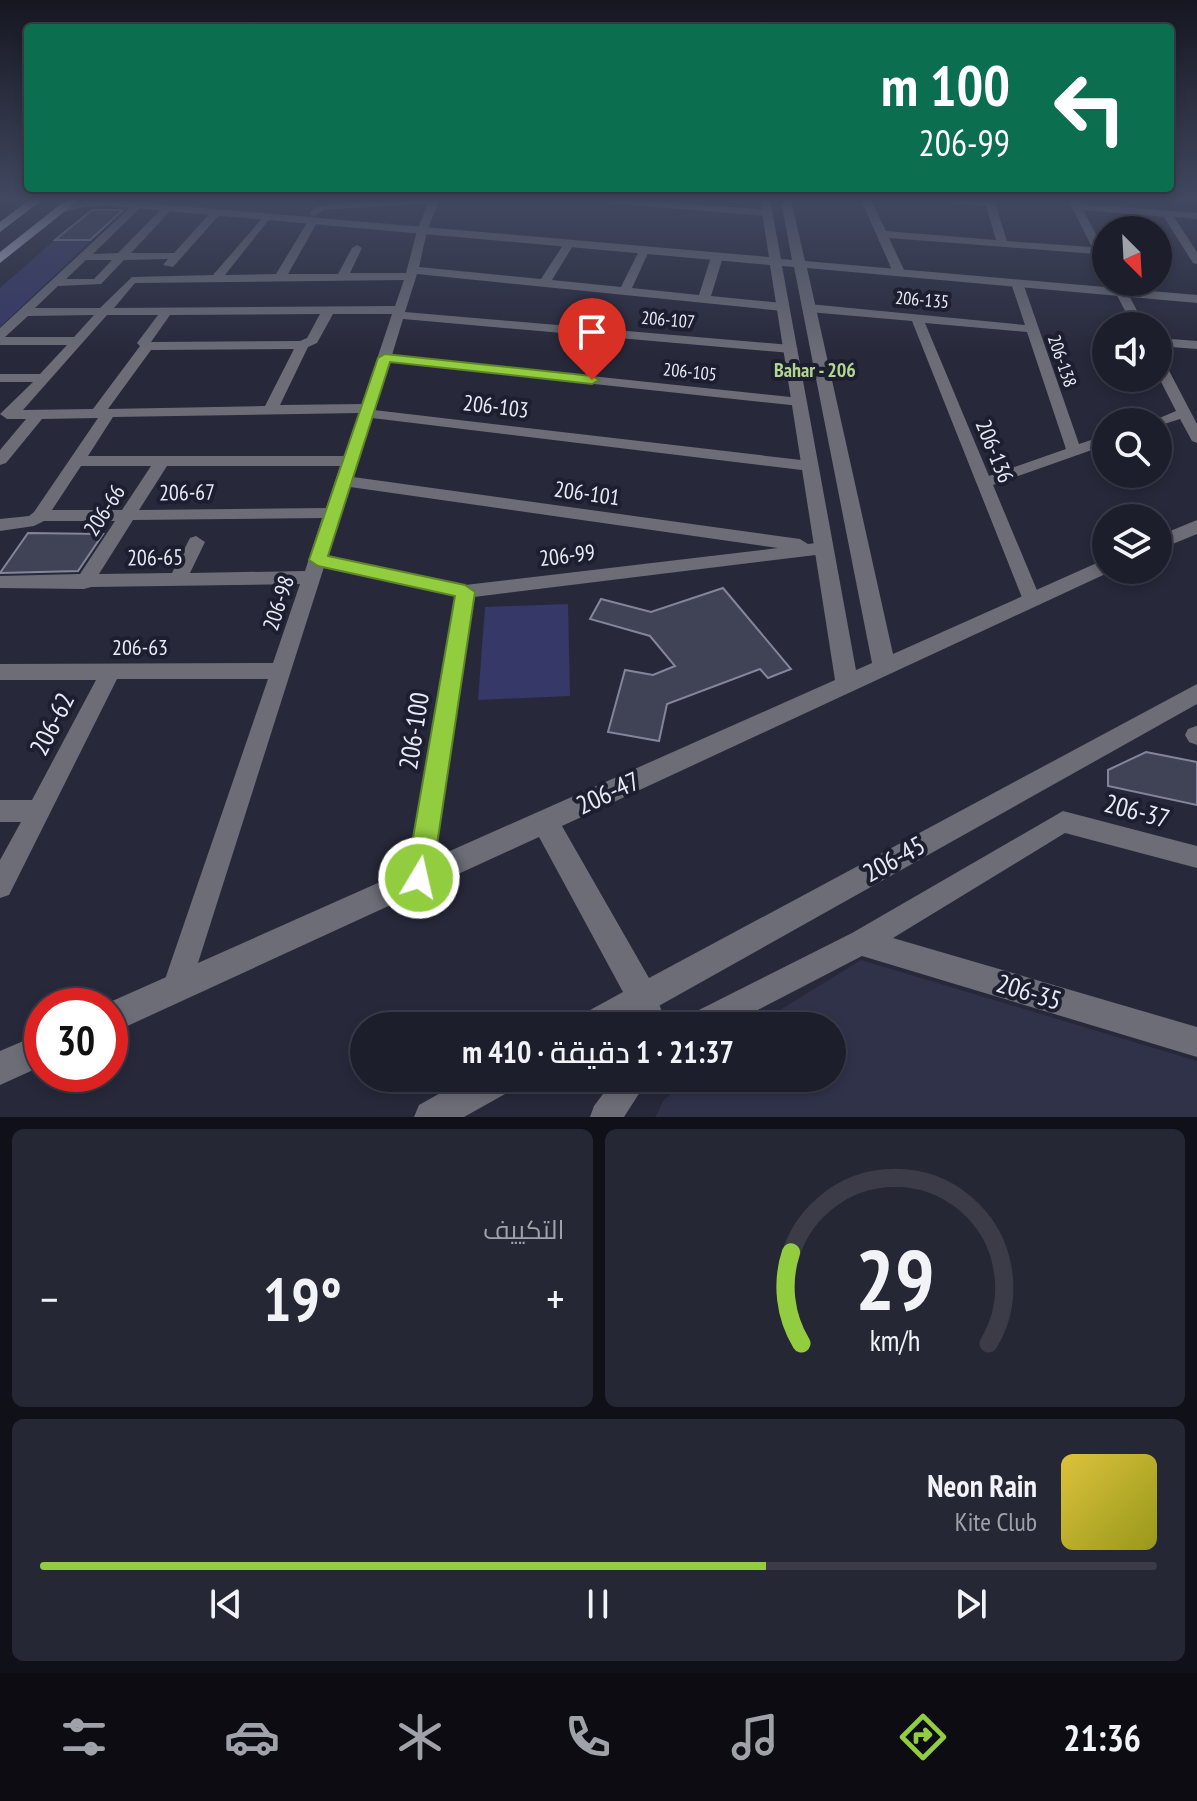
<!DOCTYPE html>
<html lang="ar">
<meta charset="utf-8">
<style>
:root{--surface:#1d1e2c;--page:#252734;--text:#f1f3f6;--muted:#a0a2a9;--line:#3b3c48;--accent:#91cd3f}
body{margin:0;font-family:"PT Sans Narrow",Cairo,sans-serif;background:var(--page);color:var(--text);direction:rtl;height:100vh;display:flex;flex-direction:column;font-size:30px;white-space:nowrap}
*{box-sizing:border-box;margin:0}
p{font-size:26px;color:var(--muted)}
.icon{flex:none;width:44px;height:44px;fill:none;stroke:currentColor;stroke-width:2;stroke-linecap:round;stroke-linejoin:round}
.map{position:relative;height:1117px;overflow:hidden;direction:ltr}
.side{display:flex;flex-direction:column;gap:12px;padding:12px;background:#101018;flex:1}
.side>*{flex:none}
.guide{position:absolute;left:24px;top:24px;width:1150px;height:168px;border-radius:8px;box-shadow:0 4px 12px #0003,0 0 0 2px var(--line);direction:rtl;background:#0b6e4f;color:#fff;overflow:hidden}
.needle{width:52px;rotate:156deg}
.fabs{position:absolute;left:1092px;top:216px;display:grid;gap:16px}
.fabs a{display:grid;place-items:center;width:80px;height:80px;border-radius:50%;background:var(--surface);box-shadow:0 4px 12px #0003,0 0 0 2px var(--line);font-size:40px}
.speed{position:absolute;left:24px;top:988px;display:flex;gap:16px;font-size:40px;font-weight:700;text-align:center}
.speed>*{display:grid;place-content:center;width:104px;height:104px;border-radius:50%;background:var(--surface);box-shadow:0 4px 12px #0003,0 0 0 2px var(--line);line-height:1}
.speed .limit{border:12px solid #d22;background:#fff;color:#111}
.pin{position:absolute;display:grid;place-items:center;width:68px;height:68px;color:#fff;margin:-82px -34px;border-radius:50% 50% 50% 0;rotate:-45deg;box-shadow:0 0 8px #0007}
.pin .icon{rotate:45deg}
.me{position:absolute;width:88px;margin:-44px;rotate:9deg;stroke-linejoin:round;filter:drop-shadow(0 0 6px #0008)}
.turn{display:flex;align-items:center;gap:28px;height:168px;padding:0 32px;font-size:36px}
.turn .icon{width:104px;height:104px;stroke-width:2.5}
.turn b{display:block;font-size:56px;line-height:68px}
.big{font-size:60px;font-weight:600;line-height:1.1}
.side .widget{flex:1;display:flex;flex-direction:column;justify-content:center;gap:12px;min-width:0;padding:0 28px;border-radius:12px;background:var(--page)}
.side .dial{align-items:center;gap:0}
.dial svg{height:208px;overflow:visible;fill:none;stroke:var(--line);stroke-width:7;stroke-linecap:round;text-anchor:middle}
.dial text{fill:var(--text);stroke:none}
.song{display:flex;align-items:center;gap:24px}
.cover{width:96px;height:96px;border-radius:12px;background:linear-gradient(135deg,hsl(50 70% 55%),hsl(60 70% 35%))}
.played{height:8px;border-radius:4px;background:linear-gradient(90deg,var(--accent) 65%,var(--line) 65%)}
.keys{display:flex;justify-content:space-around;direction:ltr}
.heat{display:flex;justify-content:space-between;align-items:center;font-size:44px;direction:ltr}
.side .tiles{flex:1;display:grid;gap:12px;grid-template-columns:1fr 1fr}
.widget:last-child{grid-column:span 2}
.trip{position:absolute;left:350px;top:1012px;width:496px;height:80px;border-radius:40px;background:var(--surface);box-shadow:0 4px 12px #0003,0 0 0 2px var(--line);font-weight:600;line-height:80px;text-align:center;direction:rtl}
.menu{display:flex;height:128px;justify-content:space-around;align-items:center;background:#0c0c12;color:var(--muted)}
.menu .icon{width:56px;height:56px}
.menu .current{color:var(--accent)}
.menu b{font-size:36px;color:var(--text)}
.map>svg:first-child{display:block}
</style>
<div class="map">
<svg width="1197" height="1117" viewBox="0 0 1197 1117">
<rect width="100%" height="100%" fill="#27283a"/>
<!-- built -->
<path fill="#30324a" d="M861,960l336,101v56h-542l9,-17 25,-22h143v-52h-78z"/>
<!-- green -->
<path fill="#363867" d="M55,240h37l-92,87v-39z
M568,604l2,92 -92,4 7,-93z"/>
<!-- building -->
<path fill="#404255" stroke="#82859b" stroke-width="2" d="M92,210h31l-33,30h-35z
M28,533l75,1 -25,37 -78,2z
M723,588l68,81 -23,9 -8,-9 -93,35 -8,37 -51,-9 17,-62 28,5 22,-9 -25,-30 -60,-17 11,-20 50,13z
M1146,752l51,10v43l-89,-19v-16z"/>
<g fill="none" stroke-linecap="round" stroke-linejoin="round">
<!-- service -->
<path stroke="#6c6d77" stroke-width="5" d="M313,213l11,-6 110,-6"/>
<!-- minor -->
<path fill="#6c6d77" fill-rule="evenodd" d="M429,200h10l-12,31 -8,36 122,12 24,-37 4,-1 5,3 -22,36 69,7 18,-36 5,-3 5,3 -17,37 67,7 12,-38 6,-3 6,3 -12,39 72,7 6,4 -6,4 -366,-37 -12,38 386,33 7,4 -7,4 -388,-34 -11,36 408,43 7,4 -7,4 -411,-44 -15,48 436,51 8,5 -8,5 -438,-53 -19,59 447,62 8,5 16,-2 9,6 -9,6 -350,43 -42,281 -4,8 -9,4 -9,-4 -4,-8 49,-282 -131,-29 -134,421 -4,10 -10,4 -10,-4 -4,-10 106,-309h-151l-108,216 -9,3v-38l21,-38h-21v-22h32l64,-120h-96v-16l273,-1 27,-79 -209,3 -7,2 -84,-1v-12l80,-2 35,-53h-71l-10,5 -34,5v-12l29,-3 5,-4 64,-94 -56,1 -36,44 -6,2v-15l26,-31h-19l-7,-5 33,-32h-33v-8h40l27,-29h-67v-17l134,-124 8,2 -49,48 25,-1 46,-47 9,2 -42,45h43l38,-42 9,2 -48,54 -10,-2 5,-6 -44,1 -23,24 -43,2 -23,22h65l32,-31 81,-2 53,-61 5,3 -46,58 51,-1 32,-53 5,-3 5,3 -30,53h50l14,-26 5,-3 5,3 -12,25h56l11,-42zM86,260h26l-18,19h-28zM404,280l-9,26 -281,2 21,-25zM320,314l-13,24 -7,3 -149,1 19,-27zM333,314h59l-30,90 -82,1 28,-58 9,-4zM94,315l-20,22h-69l23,-21zM107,315h51l-21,28 3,3 -47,63 -70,1zM294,349l-29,57 -157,3 43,-59zM359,413l-15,43h-256l25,-39zM81,466h70l-29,44h-70zM167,466h173l-14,42 -187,2zM350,487l428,61 -313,37 -137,-29zM322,518l-17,53 -115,2 15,-31 -9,-6 -6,2 -18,35 -73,1 34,-54z
M600,200h41l127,10 5,3 -5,3 -163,-13z
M861,200h10l15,31 110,9 -10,-34 -38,-3 -5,-3h51l13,41 85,6 -24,-47h10l2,4 117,9v6l-23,-2 23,35v12l-4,-1 -29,-46 -81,-7 23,43v14l-4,-1 -7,-12 -206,-16 16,34 -6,3 -6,-3z
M1013,281l10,2 56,161 27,-9v10l-113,40 48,115 -2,5h-14l-2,-5 -111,-279 -103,-9 -6,-4 6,-4 216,21 -14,-42zM925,323l102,9 39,117 -77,27z
M1110,282h12l23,44h-12z
M1158,338l39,3v8l-39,-3z
M1158,359l7,4 32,61v19l-5,-2 -12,-22 -22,7v-4h-8l26,-11 -18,-35z
M1196,726h1v19l-8,-3 -4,-7 3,-6z
M1063,811l134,35v22l-132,-35 -172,105 304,89v30l-335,-101 -135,70h-44l4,-10 165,-83z
M643,983l10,4 14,39h-28l-10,-29 4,-10z
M615,1078h34l-25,39h-34l4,-11z"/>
<!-- tertiary -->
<path fill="#6c6d77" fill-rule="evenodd" d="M112,200l657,57 -9,-57h10l11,59 11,1 -11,-60h10l14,61 392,34v8l-390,-35 86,386 206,-92 7,-2v10h8l-552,256 87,152 548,-294v20l-574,322h-47l5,-11 42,-23 -84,-155 -429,197v-28h-9l734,-326 -65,-415 -660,-59 -26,1 -24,6 -6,-3 30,-9zM782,266l12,1 78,396 -16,7z
M1197,520v14l-39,16v-14z
M42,1033v33l-42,19v-34z
M467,1078h50l-5,12 -48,27h-50l5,-12z"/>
<!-- trunk -->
<path fill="#babdd2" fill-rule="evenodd" d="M29,200h13l-42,32v-10z
M66,200h13l-79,63v-11z"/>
</g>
<!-- sky -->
<linearGradient id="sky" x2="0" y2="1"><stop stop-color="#151620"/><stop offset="0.56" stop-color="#414860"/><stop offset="1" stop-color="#414860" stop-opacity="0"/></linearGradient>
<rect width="1197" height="356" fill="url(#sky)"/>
<!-- route -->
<path fill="#91cd3f" stroke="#5e8529" stroke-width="2" d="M385,354l207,22 7,4 -7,4 -202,-22 -62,194 137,29 10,7 -43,286 -4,9 -9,3 -9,-3 -4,-9 49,-282 -137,-30 -9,-6 69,-202z"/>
<g text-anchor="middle" stroke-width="8" stroke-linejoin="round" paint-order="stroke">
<!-- far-street labels -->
<g font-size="18" fill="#e9eaf7" stroke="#1d1f30">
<text transform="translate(922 300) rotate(5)" y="6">206-135</text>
<text transform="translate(668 320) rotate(5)" y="6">206-107</text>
<text transform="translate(1062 361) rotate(71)" y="6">206-138</text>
<text transform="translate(690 372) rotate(6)" y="6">206-105</text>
</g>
<!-- far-neighbourhood labels -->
<g font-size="20" font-weight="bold" fill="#b2d58f" stroke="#1d1f30">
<text x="815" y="377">Bahar - 206</text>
</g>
<!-- street labels -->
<g font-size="22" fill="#e9eaf7" stroke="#1d1f30">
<text transform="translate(496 406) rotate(7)" y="8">206-103</text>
<text transform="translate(995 451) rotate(68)" y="8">206-136</text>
<text transform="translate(187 492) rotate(-1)" y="8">206-67</text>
<text transform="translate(587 493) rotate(8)" y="8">206-101</text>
<text transform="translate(104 510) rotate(-57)" y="8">206-66</text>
<text transform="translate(567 555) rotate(-7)" y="8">206-99</text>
<text transform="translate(155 557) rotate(-1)" y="8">206-65</text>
<text transform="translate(278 603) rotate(-72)" y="8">206-98</text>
<text x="140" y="655">206-63</text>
</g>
<!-- near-street labels -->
<g font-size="26" fill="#e9eaf7" stroke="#1d1f30">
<text transform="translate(52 724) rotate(-63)" y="9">206-62</text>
<text transform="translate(414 731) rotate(-81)" y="9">206-100</text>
<text transform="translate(608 793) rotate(-25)" y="9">206-47</text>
<text transform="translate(1137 811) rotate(15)" y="9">206-37</text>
<text transform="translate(894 859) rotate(-29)" y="9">206-45</text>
<text transform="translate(1029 992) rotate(17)" y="9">206-35</text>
</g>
</g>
</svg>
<div class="fabs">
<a><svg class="needle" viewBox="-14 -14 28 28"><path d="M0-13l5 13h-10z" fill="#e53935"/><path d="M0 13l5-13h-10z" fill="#a0a2a9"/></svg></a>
<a><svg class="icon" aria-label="sound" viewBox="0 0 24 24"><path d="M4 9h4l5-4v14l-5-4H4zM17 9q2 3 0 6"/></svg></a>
<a><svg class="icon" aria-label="search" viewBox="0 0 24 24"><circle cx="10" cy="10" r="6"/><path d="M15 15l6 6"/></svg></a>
<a><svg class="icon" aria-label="layers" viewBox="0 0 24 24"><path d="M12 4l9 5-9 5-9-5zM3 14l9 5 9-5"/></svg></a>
</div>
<div class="speed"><div class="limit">30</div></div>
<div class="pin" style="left:592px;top:380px;background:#d93025"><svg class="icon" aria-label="arrive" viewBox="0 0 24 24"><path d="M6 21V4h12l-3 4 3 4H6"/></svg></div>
<svg class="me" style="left:419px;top:878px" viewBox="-20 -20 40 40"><circle r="17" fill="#91cd3f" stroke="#fff" stroke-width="3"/><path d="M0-11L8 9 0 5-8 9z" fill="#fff"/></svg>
<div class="trip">21:37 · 1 دقيقة · 410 m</div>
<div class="guide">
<div class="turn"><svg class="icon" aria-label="left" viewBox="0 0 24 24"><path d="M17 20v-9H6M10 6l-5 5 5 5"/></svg><div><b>100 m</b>206-99</div></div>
</div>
</div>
<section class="side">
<div class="tiles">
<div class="widget dial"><svg viewBox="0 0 100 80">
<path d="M14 69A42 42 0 1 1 86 69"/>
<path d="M14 69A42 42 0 0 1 10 34" stroke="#91cd3f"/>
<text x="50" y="56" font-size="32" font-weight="700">29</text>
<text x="50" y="72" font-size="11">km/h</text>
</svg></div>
<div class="widget"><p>التكييف</p>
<div class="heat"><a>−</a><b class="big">19°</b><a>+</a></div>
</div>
<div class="widget">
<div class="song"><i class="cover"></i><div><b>Neon Rain</b><p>Kite Club</p></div></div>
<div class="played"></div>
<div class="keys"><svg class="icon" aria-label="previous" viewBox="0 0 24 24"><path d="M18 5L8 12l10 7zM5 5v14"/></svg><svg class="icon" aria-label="pause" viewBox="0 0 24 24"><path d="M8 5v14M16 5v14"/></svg><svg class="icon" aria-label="next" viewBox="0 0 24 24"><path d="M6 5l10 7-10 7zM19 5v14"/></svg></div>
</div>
</div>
</section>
<nav class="menu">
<b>21:36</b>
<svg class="icon current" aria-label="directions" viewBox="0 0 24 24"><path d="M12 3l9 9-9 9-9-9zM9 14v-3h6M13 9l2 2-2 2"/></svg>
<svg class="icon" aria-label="music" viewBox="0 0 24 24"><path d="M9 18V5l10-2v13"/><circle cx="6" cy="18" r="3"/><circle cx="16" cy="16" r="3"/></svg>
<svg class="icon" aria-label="phone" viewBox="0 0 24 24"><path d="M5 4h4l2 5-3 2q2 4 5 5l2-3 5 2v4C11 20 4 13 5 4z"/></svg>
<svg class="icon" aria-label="climate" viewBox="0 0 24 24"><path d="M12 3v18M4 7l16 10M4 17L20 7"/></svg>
<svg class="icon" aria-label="car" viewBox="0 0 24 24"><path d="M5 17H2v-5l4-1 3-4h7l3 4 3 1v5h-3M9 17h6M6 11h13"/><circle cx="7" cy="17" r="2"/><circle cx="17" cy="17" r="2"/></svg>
<svg class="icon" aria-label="filters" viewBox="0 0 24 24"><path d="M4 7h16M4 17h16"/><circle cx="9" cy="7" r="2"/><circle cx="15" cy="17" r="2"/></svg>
</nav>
